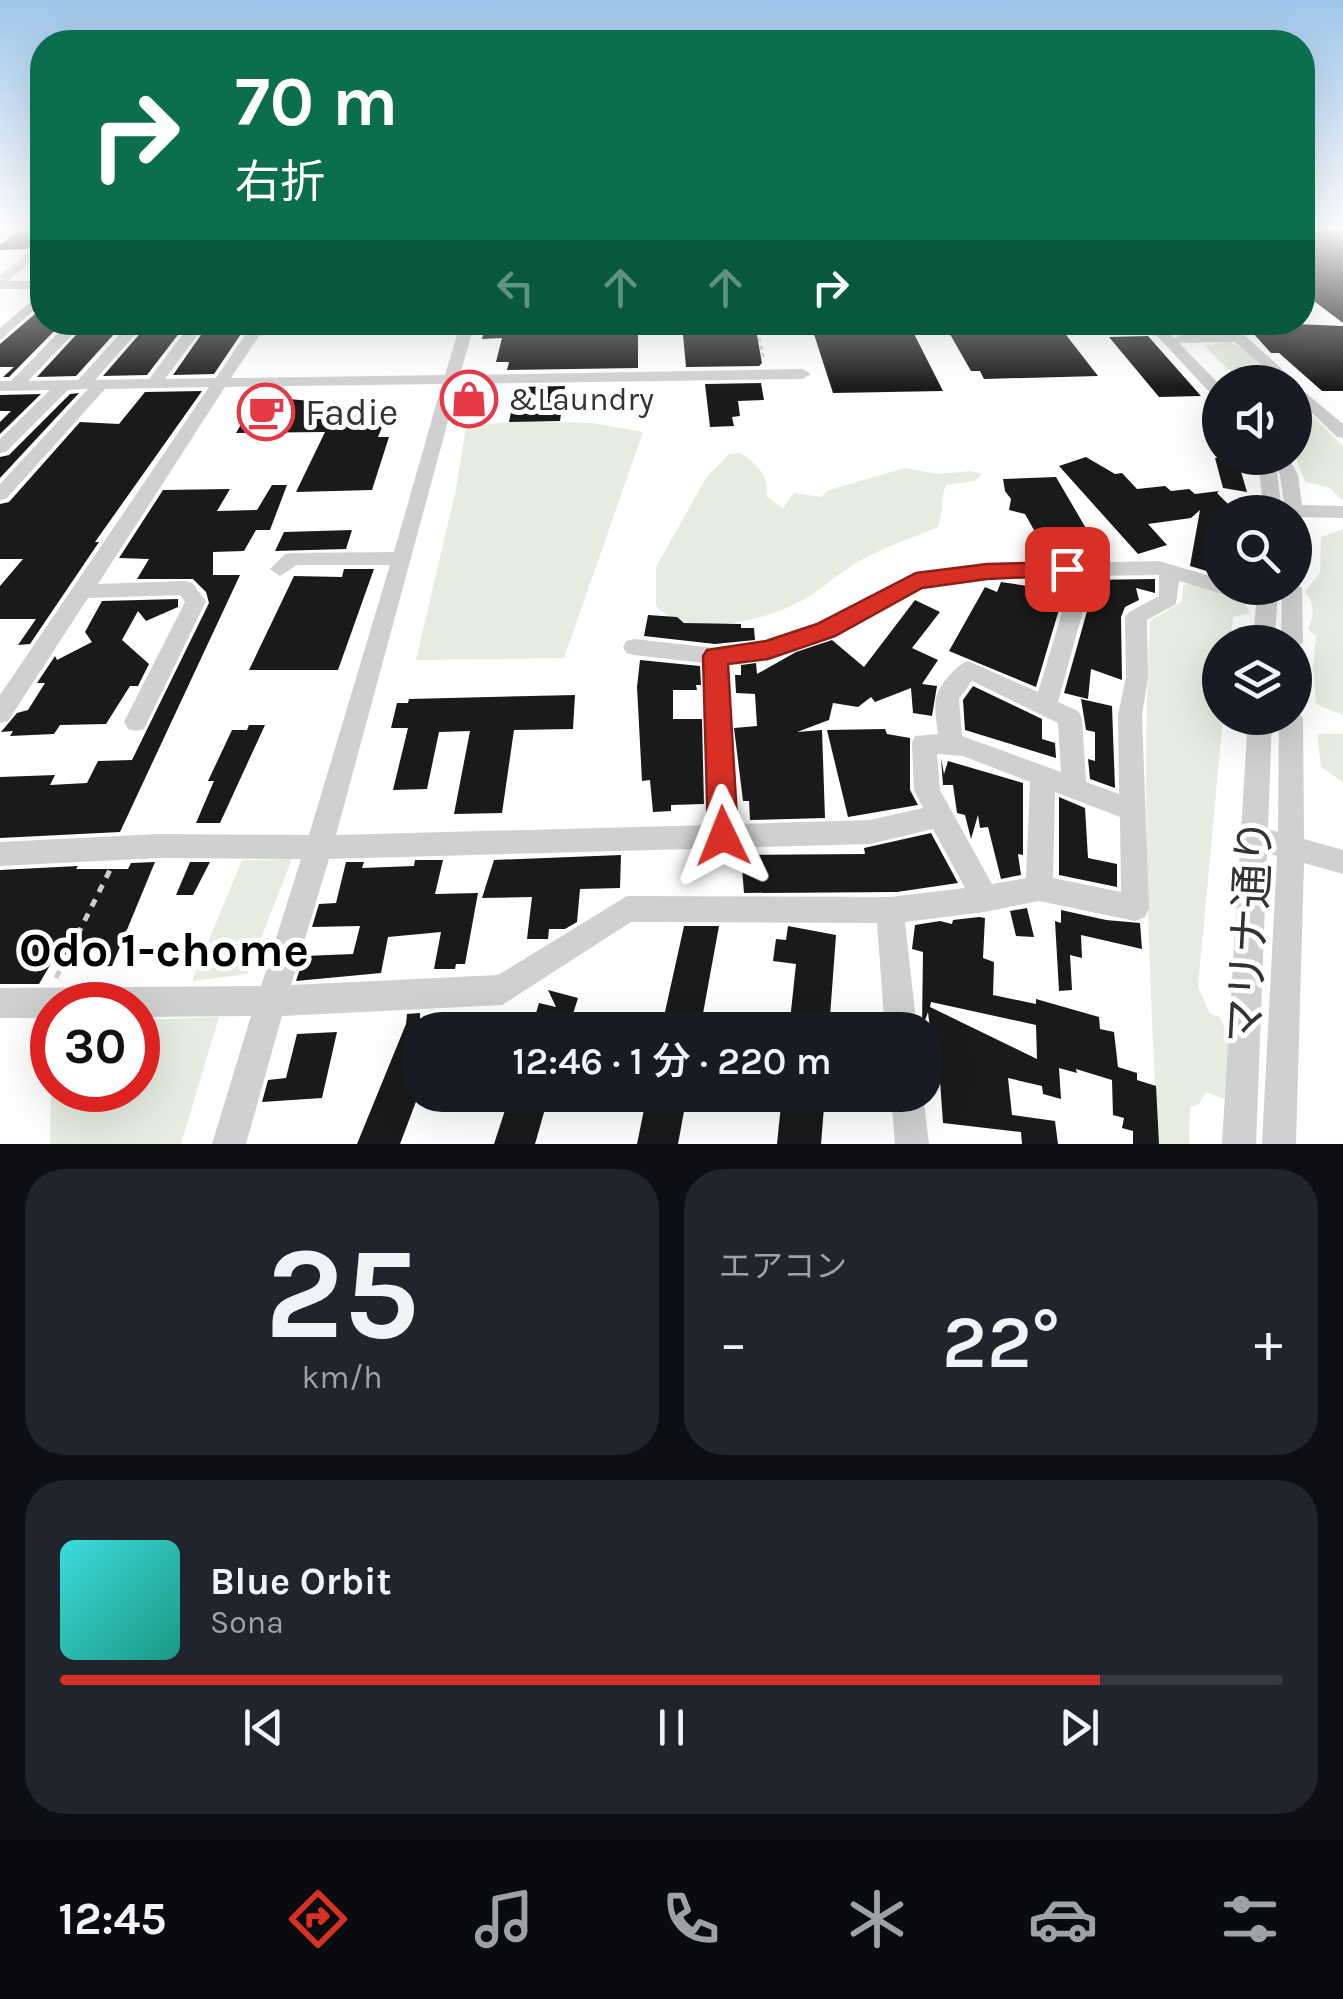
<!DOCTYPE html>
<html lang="ja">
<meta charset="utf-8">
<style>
:root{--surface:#171b24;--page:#20242c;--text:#f1f3f6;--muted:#9ea1a6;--line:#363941;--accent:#d93025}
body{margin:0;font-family:Karla,"Noto Sans JP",sans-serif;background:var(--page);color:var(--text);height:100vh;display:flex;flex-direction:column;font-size:38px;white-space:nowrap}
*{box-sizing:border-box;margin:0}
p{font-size:32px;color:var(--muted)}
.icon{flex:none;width:55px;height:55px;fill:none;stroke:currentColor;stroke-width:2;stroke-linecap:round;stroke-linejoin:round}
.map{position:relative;height:1144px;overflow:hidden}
.details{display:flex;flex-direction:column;gap:25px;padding:25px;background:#0d0f14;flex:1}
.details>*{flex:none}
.top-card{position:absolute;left:30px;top:30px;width:1285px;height:305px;border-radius:40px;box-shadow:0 10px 40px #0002;background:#0b6e4f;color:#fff;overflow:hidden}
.controls{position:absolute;left:1202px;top:365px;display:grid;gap:20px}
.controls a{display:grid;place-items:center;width:110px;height:110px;border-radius:50%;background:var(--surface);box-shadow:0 10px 40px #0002;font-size:50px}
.speed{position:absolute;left:30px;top:982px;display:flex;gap:20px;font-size:50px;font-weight:700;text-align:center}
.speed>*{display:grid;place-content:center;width:130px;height:130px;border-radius:50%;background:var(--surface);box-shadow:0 10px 40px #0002;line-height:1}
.speed .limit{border:15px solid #d22;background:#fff;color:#111}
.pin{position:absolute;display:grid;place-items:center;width:85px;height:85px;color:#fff;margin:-42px;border-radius:20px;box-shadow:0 5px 15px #0006}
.me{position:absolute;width:110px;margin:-55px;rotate:358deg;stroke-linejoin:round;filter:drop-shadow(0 0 8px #0008)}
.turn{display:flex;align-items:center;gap:35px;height:210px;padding:0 40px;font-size:45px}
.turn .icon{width:130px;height:130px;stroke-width:2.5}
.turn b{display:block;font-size:70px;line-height:85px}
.lanes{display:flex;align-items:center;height:95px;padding:0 40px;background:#0003;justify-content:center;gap:50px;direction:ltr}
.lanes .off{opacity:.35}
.big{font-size:75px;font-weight:600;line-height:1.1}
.details .widget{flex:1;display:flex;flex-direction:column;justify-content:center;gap:15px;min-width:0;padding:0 35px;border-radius:40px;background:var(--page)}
.details .dial{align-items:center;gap:0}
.dial b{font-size:130px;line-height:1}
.song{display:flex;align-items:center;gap:30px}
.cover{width:120px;height:120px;border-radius:15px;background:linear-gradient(135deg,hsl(180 70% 55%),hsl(170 70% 35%))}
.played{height:10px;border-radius:5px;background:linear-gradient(90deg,var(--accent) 85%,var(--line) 85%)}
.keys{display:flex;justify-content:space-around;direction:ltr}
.heat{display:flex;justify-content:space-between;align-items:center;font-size:55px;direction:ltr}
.details .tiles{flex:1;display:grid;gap:25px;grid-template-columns:1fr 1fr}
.widget:last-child{grid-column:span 2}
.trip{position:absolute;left:402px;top:1012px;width:540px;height:100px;border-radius:40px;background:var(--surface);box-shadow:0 10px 40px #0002;font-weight:600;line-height:100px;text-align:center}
.tabs{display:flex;height:160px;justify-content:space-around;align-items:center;background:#090b0e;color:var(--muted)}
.tabs .icon{width:70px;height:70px}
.tabs .on{color:var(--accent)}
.tabs b{font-size:45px;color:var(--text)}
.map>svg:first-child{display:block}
</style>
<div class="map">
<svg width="1343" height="1144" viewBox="0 0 1343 1144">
<rect width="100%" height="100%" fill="#fff"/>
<!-- green -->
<path fill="#e6ecdf" d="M1229,342l13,6 37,34h-38l-37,-37z
M1295,398l48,48v55l-13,-13 -24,-6c-16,-27 -11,-51 -11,-84z
M517,421l75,2 51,9 -79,226 -148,2 40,-171 10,-62z
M740,453c17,12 29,21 27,44l16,11 11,-15 27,4 8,-7 76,-22 33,6 33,-3 11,3 -8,7 -28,4c-6,15 -2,27 -8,42 -28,12 -60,22 -85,38 -20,12 -36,29 -58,39 -36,18 -108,35 -139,2v-39l50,-89 23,-24z
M1343,529v186l-27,-11 -3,-37 3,-30 -8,-8c6,-14 7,-24 -3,-37l15,-20 1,-35z
M1190,584l51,12 9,17 -17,4 -2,25h-11v76h3l-25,269 12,27 10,3c11,23 17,60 4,82l-18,-7 -7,12 -9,3 -1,37h-31c-9,-175 -17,-348 -8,-523l32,-20 1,-16z
M1317,734h26v48l-22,-15z
M292,859l-45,115 -55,7 50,-121z
M219,1017l-38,127h-131l2,-120v66h86v-70z"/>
<!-- building -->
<path fill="#1a1a1a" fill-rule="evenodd" d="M22,228l20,2v8l-15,11 -27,1v-5z
M1302,228h41v95l-41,-31z
M42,308v14h21l-54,55h-6l11,-10h-14v-23z
M88,322h37l-49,54 -39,1z
M150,322l37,1 -40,52 -44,1z
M210,322h39l-35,52 -41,1z
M486,322h152v46l-131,2 2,-8h-13l6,-24 -20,1z
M810,322h98l35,69 -110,2z
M943,322h113l42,54 -114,3 -4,-8h-9z
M1243,322l100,4v65h-21l-43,-38h-8z
M682,324h73l7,39 -3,3 -73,1z
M1148,336l53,60 -42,1 -50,-60z
M761,383l3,17 -26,1 2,15 -8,1 2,9 -24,1 -5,-43z
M565,386l-5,35 -51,1 7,-35z
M202,391l-107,151h4l-69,102 -12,1 18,-26h-36v-33l23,-27h-23v-55l9,-2 71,-80 39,2 26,-32z
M79,393l-79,85v-21l9,-2 61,-61z
M41,394l-41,40v-12l11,-11h-11v-16z
M289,399l32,3 -6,14 72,-1 -9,22h11l-17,53 -76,2 29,-60 -89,1 17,-29z
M1086,457l29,17 7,-1 15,16 28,-3 6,5 18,-2 6,5 24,-3 -2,2 16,16 -13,1v65l-30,-9 10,-56 -9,8 -43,6 19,21 -29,9 -79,-88z
M1215,458h22l10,34 -24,-4z
M1056,477l48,82 -46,1 -17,-30h-7l-9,-16 -16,-4 2,-11 -6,-8 -2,-12z
M272,485h15l-17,45h-14l-12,21 -31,1v23h27l-120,257 -120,6v-61l55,-2 -5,10 37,-2 11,-22 34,-1 77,-157 -3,-11 -13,-13h-56l12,-20 -30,-1 44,-68 67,-1 -13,22 40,-1z
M352,530l-6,19 -71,2 9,-19z
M344,569h30l-36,101h-89l45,-94 48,1z
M1155,579v14l-19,-5 3,12 -14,7 -4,10 1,63 -31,-11 -3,30 -24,-6 27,-96 -6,-17z
M1057,581l6,15 -27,91 -87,-36 36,-64 12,5 4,-10 26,4 2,-4z
M178,599v8l-32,14 -8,-10 -16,29 27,24 -11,22h-8l-24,38 -46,1 -6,9 -44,2 3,-5 -12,1 16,-19 11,-3 17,-27h-8l18,-27 2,4 35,-18 -7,-10 17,-31z
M915,600l25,12 -28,36 26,12 -16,24 15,2 -5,30 -19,-3 -2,-25 -36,14 -4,-5 -13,10 -25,-4 -4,17 -32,12 25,-2 3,88 -75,2 -1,-19h-6l-9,-73 23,-2 -2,-32 -19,-1 -1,-18h6v-10l15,-2 1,11 39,-22 36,-12 32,27z
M648,615l29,2 7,6 57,1v4h13l1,12 -40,4 -71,-8z
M640,660l60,6 1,19h-5l1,5h-24v29h29l2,85 -33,1v6l-18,1 -3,-32 -8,1 -5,-94z
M973,686l69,33v20l13,4 1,15 -91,-28 -2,-30z
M575,695l-2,34 -59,1 -12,83 -48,1 16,-83 -31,1 -12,57 -34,1 15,-62h-17l6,-25h11l1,-4z
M1081,699l31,7 3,82 -25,-9 -2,-20 7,2v-29l-9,-2z
M249,725h16l-45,98h-24l18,-42h-6l24,-51h15z
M885,729l2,5 23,4v52l8,15 -70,12 -21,-87z
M941,758l3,16 4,-13 75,22v72l-5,-1 3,21 -20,4 -13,-52 -8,1 -2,-13 -7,24 -6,-24 -8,-2 -4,-28h-10z
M1059,797l26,11 3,50 29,6v23l-58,-12z
M931,833l27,50 -61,9 -153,1 -3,-38 124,-1 -1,-6z
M621,855l-1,33 -40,1 -3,33 -12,7h-16l-1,10h-21l5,-42 -50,1 12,-38z
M415,860h28l-8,34 43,-1 -13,71h-9l-1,5h-21l7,-37 -53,5 -7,36 -85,8 8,-25 49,-2 7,-28 -48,1 7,-23 17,-1 10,-41h18l-2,6 52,-2z
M155,862l-43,104 -19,1 7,-15 -44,3 -17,29h-39v-114l78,-4 -2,3h52l3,-6z
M190,862h20l-17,33h-17z
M1027,908l7,29 -18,-1 -6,-25z
M1061,910l45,10 34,3 2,26 -61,-14 1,23 -12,-3 2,35 -13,1 -4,-70 6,2z
M979,917l6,1 -2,40 11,4 -1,33 43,9v-5l63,18 1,12 14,3 4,35 19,6v7l19,6 3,58h-26v-13l-11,-3 2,-10 -11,-3 -1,-35 -36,-11 1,4 -18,-5 2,31 -18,-5 -1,-8 -34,-8 4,37 43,6 3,23h-36l-1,-12 -78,-9 -5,-70h-5l-5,-41 -6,16 1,-76 -11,-3 3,-24 25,-4 12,3 1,-4zM931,1002l105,23 1,34 -107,-52z
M684,926h35l-19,104h-39z
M788,926l48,9 -7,95h-40l7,-66 -23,-3 3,-22 10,1z
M548,990l30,8 -10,32h-37l8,-27 17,4z
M420,1013v78l-20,53h-43l49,-120 1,-10z
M337,1032l-15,66 -60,4 6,-22 18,-2 11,-44z
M510,1095h39l-14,49h-41z
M647,1095h40l-9,49h-41z
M782,1095h43l-4,49h-44z"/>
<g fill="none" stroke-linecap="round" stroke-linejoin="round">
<!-- path-far1 -->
<path stroke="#cdcdcd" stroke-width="2.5" stroke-dasharray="4 4" stroke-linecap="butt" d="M756,322l8,38
M1177,323h23"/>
<!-- path -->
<path stroke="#cdcdcd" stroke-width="5" stroke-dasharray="8 8" stroke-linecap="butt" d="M56,978l54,-108"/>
<!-- minor -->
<path fill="#d0d0d0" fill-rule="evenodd" d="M6,228h13l-19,13v-9z
M42,242v10l-34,29h34v8h-42v-14z
M42,292v11l-42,37v-12z
M69,322h15l-56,59 50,-1 53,-58h15l-51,58 54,-1 43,-57h15l-42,57 51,-1 38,-56h14l-37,56 214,-3 16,-53h14l-15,53 343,-6 8,5 -8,5 -345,5 -122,451 373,-10 -5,-162 -70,-8 -8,-2 -3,-6 3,-6 8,-2 81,9 52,-6 51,-17 91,-49 78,-11 172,-4 61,18v9l38,2v-2h20l-3,54h-22l3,-38 -77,-23 -3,23 -29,16 1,57 -6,38 7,193 -4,9 -10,4 -96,-20 -54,11 -80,10 12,108h-32l-8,-107 -246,-1 -129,83 -220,11 -36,128h-34l39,-128 -113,1v-12h-86v13h-52v-30l261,-2 40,-127 -142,-1 -159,8v-24l159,-8 150,1 81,-270h-93l-17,11 -10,-7 15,-15 7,-1 102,-1 48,-168 -217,3 -127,197 87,-3 7,2 14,18 -62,128 -8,2 -8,-2 -4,-7 61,-120 -5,-7 -92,3 -80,123 -8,2v-28l209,-308 -104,2 -99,110 -6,1v-16l88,-95 -20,1 -62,62 -6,1v-14l50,-49 -50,1v-10h11zM1159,575v21l-30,16 -4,5 1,60 -8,38 1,79 -33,-12 -4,-64 -4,-7 -20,-9 29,-106 -7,-20zM1060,577l7,19 -29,96 -70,-31c-12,4 -30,25 -32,38 -2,11 1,25 2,35l-23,2 -3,7 2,47 9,18 -53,12 -134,4 -10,-161 42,-5 66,-23 87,-48 66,-8zM972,681l86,42 3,49 -99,-36 -3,-37zM937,754l26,2 67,26 -4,96 -34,6 -52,-94zM1055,792l65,25 1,75 -68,-14zM933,829l32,59 -75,9 -263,-1 -129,79 -207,10 38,-126 541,-15z
M1144,322h15l15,16 7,-3 45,-1 -12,-12h16l66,60h-16l-45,-40 -56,1 41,42v14l-6,-2z
M1295,384l48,40v14l-6,-1 -42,-40z
M1254,458h17l6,14 5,40h-18l-5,-40z
M1272,458h17l9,17 4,30 41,1v12l-48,-1v-5h-10l-5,-37z
M1295,582l7,6 1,54 -8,7v-7h-14l1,-54h13z
M1295,710l8,8 1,121 39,11v24l-39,-11 -8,281h-34l15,-288 -10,-3 -11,291h-34l26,-426h24l-4,111 10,3 1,-114h16z
M891,1095h32l6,49h-34z"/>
</g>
<!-- sky -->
<linearGradient id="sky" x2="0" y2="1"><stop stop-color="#9ec6ea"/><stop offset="0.59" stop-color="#fff"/><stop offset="1" stop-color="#fff" stop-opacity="0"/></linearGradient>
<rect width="1343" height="388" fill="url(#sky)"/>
<!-- route -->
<path fill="#d93025" stroke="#8d1f18" stroke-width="2.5" d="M1067,562l11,7 -3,6 -88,4 -65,9 -87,48 -67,23 -40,5 10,172 -4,9 -11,4 -11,-4 -4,-9 -5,-180 4,-6 59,-9 51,-17 99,-51 71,-9z"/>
<!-- icons -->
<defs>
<g id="shop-ring" transform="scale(2.875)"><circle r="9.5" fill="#fff" stroke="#e63946" stroke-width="1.5"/><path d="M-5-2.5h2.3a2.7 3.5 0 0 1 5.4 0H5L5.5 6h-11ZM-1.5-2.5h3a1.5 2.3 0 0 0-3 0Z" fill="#e63946"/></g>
<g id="cafe-ring" transform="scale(2.875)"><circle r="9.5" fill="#fff" stroke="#e63946" stroke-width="1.5"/><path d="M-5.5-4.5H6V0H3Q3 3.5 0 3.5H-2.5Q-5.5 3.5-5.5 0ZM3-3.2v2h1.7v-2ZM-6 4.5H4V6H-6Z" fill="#e63946"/></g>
</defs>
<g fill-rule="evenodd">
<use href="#shop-ring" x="469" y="399"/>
<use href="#cafe-ring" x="266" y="412"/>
</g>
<g text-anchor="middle" stroke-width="10" stroke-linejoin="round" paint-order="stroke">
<!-- far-poi labels -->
<g font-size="32" fill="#333" stroke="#fff" text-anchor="start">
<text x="508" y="410">&amp;Laundry</text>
</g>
<!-- poi labels -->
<g font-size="38" fill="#333" stroke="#fff" text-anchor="start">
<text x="305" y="425">Fadie</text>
</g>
<!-- near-street labels -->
<g font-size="45" fill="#333" stroke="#fff">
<text transform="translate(1249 931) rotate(-87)" y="16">マリナ通り</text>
</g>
<!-- near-neighbourhood labels -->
<g font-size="48" font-weight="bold" fill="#000" stroke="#fff">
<text x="164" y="966">Odo 1-chome</text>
</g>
</g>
</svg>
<div class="controls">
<a><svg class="icon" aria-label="sound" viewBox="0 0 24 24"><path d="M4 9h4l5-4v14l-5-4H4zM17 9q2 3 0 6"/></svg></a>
<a><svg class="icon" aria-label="search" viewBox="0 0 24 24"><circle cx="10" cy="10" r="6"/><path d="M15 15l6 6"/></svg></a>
<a><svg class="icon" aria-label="layers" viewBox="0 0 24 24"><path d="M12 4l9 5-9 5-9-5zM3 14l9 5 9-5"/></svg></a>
</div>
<div class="speed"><div class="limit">30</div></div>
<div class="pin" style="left:1067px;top:569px;background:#d93025"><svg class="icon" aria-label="arrive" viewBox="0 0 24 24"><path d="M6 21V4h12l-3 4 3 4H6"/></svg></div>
<svg class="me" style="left:723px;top:836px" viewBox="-20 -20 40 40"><path d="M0-17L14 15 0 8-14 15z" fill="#d93025" stroke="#fff" stroke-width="4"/></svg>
<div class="trip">12:46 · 1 分 · 220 m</div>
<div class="top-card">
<div class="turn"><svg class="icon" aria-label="right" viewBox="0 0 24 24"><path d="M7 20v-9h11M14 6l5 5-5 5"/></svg><div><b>70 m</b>右折</div></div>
<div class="lanes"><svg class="icon off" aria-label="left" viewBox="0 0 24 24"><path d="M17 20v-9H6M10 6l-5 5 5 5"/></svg><svg class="icon off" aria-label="ahead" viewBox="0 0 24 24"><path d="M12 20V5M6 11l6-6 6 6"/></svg><svg class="icon off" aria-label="ahead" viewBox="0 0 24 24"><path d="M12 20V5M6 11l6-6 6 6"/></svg><svg class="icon" aria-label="right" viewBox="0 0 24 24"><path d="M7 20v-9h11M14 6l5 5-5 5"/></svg></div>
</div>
</div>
<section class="details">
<div class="tiles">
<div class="widget dial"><b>25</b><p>km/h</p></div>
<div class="widget"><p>エアコン</p>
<div class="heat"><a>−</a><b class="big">22°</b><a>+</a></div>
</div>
<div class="widget">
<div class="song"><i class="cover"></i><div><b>Blue Orbit</b><p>Sona</p></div></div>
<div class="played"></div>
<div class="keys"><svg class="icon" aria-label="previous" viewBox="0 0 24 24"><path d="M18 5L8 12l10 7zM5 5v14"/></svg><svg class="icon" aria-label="pause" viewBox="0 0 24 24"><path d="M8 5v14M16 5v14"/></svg><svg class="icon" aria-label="next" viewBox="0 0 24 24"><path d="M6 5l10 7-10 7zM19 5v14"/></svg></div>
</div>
</div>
</section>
<nav class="tabs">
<b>12:45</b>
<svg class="icon on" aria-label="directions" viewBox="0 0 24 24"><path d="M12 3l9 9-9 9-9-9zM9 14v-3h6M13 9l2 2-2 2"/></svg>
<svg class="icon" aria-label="music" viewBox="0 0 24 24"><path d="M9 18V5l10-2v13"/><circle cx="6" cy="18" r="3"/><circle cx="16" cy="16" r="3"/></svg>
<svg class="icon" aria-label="phone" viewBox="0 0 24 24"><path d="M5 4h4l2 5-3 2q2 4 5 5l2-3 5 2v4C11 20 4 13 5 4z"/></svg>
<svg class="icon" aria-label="climate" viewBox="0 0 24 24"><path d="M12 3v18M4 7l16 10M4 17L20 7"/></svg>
<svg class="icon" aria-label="car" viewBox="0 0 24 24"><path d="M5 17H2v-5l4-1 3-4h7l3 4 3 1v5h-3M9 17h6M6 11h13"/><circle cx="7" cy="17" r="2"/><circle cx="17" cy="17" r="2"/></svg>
<svg class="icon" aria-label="filters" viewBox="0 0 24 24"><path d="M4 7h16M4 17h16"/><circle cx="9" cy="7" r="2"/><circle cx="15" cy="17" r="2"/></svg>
</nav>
